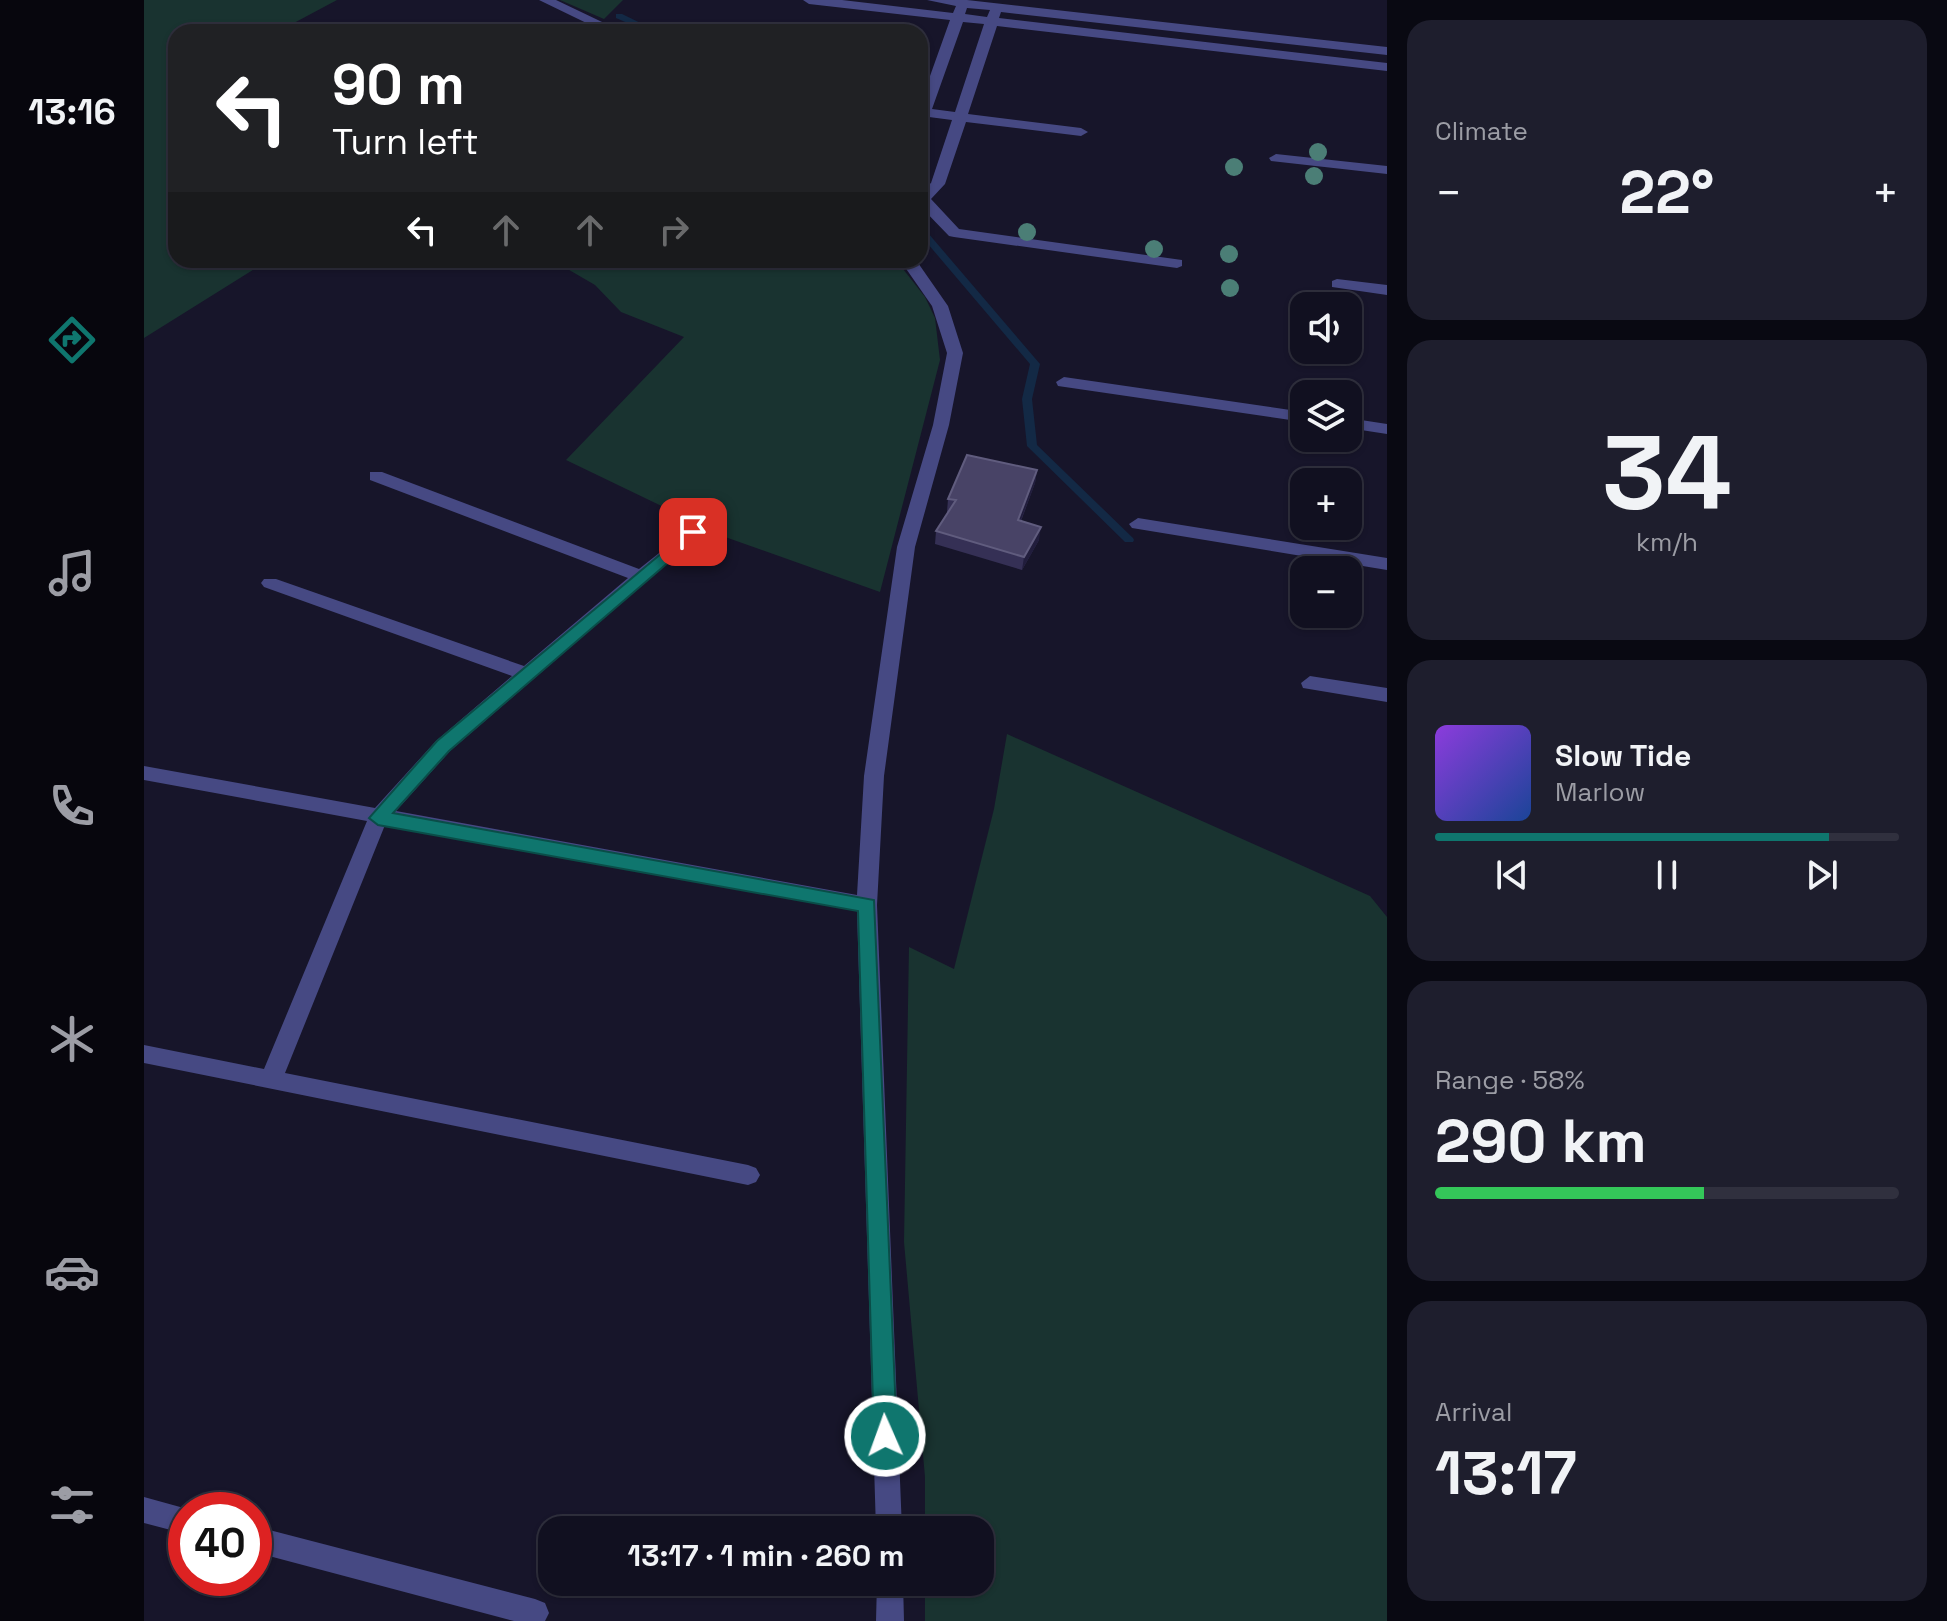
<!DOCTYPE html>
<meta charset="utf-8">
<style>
:root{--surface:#111020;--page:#1e1e2d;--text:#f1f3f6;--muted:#9c9da5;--line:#30303e;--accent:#0f766e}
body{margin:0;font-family:"Space Grotesk",sans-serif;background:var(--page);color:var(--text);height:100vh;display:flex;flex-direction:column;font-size:30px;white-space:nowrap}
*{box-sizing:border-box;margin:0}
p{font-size:26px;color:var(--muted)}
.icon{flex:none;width:44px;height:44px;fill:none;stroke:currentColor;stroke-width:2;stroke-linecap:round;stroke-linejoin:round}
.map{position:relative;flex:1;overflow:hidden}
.panel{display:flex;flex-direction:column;gap:20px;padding:20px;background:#090912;width:560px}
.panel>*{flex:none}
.top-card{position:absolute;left:24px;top:24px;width:760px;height:244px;border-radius:24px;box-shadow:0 2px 6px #0004,0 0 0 2px var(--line);background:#202124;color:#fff;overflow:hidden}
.buttons{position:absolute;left:1146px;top:292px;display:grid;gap:16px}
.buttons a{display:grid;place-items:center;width:72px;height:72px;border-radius:16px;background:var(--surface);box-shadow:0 2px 6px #0004,0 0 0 2px var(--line);font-size:40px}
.speed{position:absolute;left:24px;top:1492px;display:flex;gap:16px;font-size:40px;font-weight:700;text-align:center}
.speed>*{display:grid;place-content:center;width:104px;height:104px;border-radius:50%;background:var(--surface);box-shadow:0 2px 6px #0004,0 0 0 2px var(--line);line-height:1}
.speed .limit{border:12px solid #d22;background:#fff;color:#111}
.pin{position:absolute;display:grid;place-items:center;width:68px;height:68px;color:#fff;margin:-34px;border-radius:16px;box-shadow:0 4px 12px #0006}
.me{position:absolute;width:88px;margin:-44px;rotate:358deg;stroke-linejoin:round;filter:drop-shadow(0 0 6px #0008)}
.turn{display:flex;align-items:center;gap:28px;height:168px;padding:0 32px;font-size:36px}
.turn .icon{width:104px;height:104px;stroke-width:2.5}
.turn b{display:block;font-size:56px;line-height:68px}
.lanes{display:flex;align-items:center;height:76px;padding:0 32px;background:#0003;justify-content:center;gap:40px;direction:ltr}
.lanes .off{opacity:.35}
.big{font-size:60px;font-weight:800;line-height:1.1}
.panel .tile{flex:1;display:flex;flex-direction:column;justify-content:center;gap:12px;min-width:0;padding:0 28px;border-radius:24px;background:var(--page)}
.panel .dial{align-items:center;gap:0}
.dial b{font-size:104px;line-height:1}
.song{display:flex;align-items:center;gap:24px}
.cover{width:96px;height:96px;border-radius:12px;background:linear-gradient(135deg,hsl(270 70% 55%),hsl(220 70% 35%))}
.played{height:8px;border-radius:4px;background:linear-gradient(90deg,var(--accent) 85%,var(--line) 85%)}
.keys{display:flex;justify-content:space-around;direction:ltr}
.heat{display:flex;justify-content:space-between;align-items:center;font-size:44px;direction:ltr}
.charge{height:12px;border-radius:6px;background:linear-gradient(90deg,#34c759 58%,var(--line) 0)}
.trip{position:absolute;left:394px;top:1516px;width:456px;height:80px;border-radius:24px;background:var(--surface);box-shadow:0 2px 6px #0004,0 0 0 2px var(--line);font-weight:800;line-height:80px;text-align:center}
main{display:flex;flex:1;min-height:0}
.dock{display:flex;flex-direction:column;width:144px;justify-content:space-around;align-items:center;background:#07060d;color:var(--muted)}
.dock .icon{width:56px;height:56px}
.dock .on{color:var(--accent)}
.dock b{font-size:36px;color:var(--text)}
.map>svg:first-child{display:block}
</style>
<main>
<nav class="dock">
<b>13:16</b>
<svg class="icon on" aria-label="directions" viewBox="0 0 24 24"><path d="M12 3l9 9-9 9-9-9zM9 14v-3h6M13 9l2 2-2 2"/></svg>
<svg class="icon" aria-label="music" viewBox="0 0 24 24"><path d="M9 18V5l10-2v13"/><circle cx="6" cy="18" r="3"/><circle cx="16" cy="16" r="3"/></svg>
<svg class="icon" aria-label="phone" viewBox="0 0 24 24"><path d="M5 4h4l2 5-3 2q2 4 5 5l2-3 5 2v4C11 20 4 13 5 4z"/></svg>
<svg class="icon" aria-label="climate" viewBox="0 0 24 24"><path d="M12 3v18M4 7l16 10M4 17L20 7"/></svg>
<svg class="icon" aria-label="car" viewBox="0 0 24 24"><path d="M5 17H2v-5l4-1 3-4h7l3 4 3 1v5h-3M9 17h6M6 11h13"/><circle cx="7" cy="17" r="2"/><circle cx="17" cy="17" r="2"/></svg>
<svg class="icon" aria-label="filters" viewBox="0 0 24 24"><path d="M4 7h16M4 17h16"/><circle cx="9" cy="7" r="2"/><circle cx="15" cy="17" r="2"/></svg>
</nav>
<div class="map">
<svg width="1243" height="1621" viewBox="0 0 1243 1621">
<rect width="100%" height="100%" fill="#17152a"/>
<!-- green -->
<path fill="#193330" d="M0,0h193l-60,32h-101v228h93l-125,78z
M416,0h63l-19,19z
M408,260h344l29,37 10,21 5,42 -60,232 -152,-54 -162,-78 118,-123 -63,-25 -26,-27z
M863,734l363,162 17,21v704h-462v-39h55v-52h-55v-53l-21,-235 5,-295 45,22 40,-160z"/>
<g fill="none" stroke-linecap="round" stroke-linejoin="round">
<!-- stream -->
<path fill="#132945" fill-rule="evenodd" d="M472,14h6l37,18h-11l-32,-14z
M781,232l3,1 112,131 -8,35 5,46 96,93 1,2 -1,2h-8l-98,-96 -5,-47 8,-35 -108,-127 -1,-2z"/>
<!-- minor -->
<path fill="#464983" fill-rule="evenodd" d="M395,0h17l67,32h-18z
M659,0h39l111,13 3,-7 -29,-6h40l420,47v8l-386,-43 -2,6 388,45v8l-390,-45 -29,88 113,14 7,4 -7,4 -115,-14 -21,62 -14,15 28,30 223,31v6l-5,2 -223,-31 -5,-1 -29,-30v-15l11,-8 21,-63 -23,-3 -4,9 -5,1v-23l30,-84 -141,-16zM823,8l23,2 -3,7 -22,-3zM819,22l21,2 -29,88 -23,-3z
M1132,154l111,12v8l-116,-13 -2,-3z
M756,260h16l32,46 15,47 -14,72 -34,122 -31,229 -7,129 25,625h-26l-19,-619 -472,-86 -100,248 463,92 8,3 4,7 -4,7 -8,3 -604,-122v-18l120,24 103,-248 -223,-41v-14l231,42 61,-67 76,-65 -248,-89 -3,-4 3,-4h12l248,87 104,-88 -258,-98v-8h12l257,97 54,-43 9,6 -3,4 -249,215 -54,60 461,84 7,-119 33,-229 36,-122 14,-72 -15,-47z
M1193,279l50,6v10l-55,-8v-6z
M920,377l240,35v10l-246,-36 -2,-4z
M1204,418l39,6v10l-39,-6z
M994,518l249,40v12l-255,-42 -3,-4z
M1166,676l77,12v14l-84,-14 -2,-5z
M0,1497l47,13h-5v24l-42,-11z
M110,1526l281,73 10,4 4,10 -4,8h-31l-260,-69z
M733,1582h26l1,39h-28z"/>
</g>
<!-- trees -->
<g fill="#4b7e76">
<circle cx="1174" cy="152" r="9"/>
<circle cx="1090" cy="167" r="9"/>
<circle cx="1170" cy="176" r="9"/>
<circle cx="883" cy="232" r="9"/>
<circle cx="1010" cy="249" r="9"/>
<circle cx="1085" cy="254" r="9"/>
<circle cx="1086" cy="288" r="9"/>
</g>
<!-- wall -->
<path fill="#353055" d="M893,470l-2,13 -14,38 18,19 -17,30 -87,-26 1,-13 13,-19h-2l1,-13z"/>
<!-- shaded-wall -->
<path fill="#211d3c" d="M893,470l-2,13 -19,50 2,-13z
M897,527l-2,13 -17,30 2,-13z"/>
<!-- building -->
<path fill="#484366" stroke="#605c7e" stroke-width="2" d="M823,455l70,15 -19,50 23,7 -17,30 -88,-26 20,-31 -8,-1z"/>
<!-- route -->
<path fill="#0f766e" stroke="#0a4d48" stroke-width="2" d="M549,527l6,1v8l-250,215 -56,62 481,87 23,536 -3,8 -9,3 -8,-3 -3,-8 -16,-525 -480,-86 -9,-7 68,-77z"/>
</svg>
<div class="buttons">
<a><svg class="icon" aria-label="sound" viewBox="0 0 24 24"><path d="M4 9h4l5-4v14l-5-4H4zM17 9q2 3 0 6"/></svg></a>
<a><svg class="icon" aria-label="layers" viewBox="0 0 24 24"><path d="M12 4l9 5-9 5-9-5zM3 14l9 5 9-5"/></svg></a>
<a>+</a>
<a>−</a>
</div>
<div class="speed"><div class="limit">40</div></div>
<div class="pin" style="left:549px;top:532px;background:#d93025"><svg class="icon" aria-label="arrive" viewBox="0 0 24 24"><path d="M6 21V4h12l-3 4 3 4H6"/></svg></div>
<svg class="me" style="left:741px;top:1436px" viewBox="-20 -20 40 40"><circle r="17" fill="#0f766e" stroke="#fff" stroke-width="3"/><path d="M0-11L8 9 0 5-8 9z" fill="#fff"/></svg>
<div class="trip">13:17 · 1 min · 260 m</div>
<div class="top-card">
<div class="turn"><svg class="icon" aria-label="left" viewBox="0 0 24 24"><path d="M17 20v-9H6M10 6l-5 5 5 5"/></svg><div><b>90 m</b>Turn left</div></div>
<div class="lanes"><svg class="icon" aria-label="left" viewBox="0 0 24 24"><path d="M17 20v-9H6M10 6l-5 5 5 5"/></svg><svg class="icon off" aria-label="ahead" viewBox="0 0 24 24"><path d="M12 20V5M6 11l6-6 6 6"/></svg><svg class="icon off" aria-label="ahead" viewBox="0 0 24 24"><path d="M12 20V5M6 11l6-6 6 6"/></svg><svg class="icon off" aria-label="right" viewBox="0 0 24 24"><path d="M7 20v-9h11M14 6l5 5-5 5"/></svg></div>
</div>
</div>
<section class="panel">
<div class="tile"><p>Climate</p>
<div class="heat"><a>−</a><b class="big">22°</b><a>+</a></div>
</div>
<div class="tile dial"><b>34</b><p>km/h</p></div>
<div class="tile">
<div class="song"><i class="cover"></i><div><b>Slow Tide</b><p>Marlow</p></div></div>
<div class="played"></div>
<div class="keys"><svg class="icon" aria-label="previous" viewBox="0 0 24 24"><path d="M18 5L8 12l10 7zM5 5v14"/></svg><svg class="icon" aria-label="pause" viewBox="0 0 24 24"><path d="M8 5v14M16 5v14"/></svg><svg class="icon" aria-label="next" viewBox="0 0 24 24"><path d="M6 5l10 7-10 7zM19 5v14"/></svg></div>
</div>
<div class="tile"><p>Range · 58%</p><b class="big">290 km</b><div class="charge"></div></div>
<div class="tile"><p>Arrival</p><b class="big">13:17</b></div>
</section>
</main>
